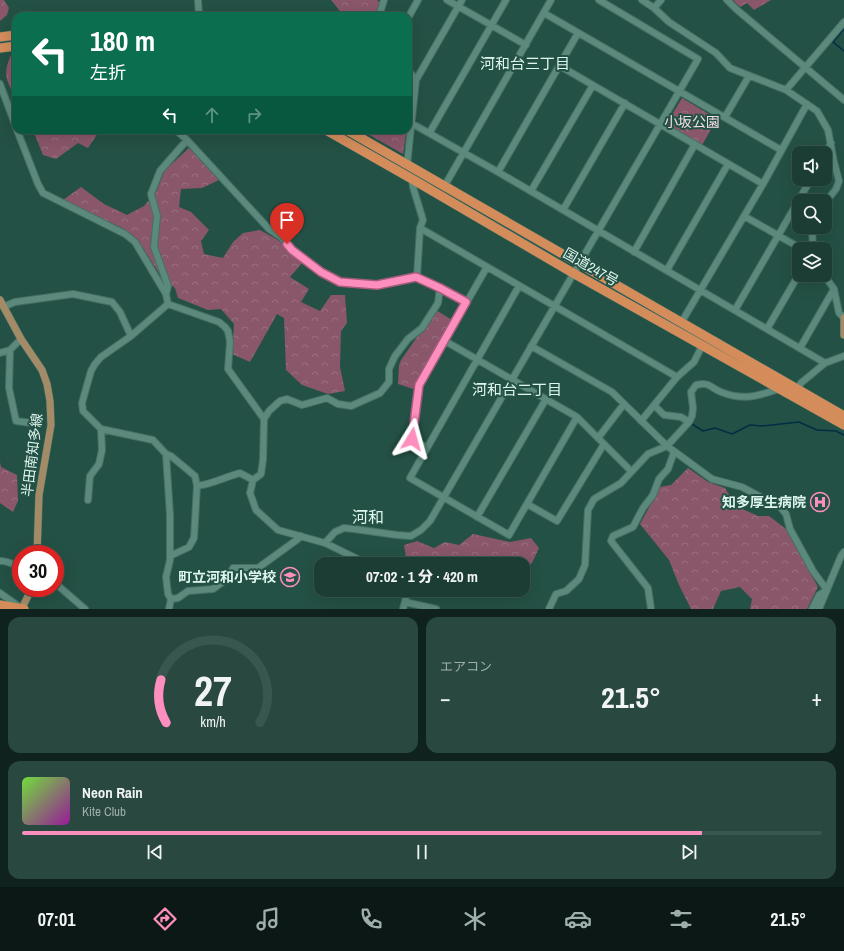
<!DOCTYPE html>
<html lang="ja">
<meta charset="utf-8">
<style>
:root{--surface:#1b3d34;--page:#284840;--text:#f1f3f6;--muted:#a0aeac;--line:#39564f;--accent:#fe8ebd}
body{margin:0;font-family:"Archivo Narrow","Noto Sans JP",sans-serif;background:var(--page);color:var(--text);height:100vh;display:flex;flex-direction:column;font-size:15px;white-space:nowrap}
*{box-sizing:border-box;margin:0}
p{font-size:13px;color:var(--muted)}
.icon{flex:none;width:22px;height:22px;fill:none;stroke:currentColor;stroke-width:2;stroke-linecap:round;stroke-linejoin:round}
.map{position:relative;height:609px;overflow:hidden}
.details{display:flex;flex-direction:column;gap:8px;padding:8px;background:#0f221d;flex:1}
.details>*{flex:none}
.hud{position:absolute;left:12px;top:12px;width:400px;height:122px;border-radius:12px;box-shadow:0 4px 16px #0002,0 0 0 1px var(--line);background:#0b6e4f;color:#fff;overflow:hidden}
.controls{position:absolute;left:792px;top:146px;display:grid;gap:8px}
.controls a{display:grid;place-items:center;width:40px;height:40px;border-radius:8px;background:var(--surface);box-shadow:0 4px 16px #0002,0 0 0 1px var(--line);font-size:20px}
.speed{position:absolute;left:12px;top:545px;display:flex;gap:8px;font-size:20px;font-weight:700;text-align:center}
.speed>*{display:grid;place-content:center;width:52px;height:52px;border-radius:50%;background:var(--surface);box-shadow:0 4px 16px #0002,0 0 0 1px var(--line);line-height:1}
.speed .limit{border:6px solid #d22;background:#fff;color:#111}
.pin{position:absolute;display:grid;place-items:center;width:34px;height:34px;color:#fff;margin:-41px -17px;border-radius:50% 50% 50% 0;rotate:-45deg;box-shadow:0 0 4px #0007}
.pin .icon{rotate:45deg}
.me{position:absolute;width:44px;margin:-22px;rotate:8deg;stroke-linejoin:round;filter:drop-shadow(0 0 3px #0008)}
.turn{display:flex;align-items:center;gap:14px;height:84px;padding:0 12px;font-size:18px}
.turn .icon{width:52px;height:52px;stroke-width:2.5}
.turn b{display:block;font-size:28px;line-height:34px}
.lanes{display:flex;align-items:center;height:38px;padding:0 12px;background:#0003;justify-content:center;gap:20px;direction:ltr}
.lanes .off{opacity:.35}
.big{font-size:30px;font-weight:800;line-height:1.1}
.details .card{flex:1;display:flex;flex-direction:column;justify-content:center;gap:6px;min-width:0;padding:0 14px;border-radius:12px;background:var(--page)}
.details .dial{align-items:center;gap:0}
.dial svg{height:104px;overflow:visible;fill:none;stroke:var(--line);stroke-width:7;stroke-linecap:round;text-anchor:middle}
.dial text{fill:var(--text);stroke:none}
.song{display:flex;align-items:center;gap:12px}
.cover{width:48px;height:48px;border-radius:6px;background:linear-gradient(135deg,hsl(100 70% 55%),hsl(300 70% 35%))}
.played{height:4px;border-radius:2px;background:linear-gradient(90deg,var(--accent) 85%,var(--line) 85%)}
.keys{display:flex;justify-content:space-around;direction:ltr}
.heat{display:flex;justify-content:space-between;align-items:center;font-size:22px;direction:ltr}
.details .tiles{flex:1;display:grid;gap:8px;grid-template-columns:1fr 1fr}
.card:last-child{grid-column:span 2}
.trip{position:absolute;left:314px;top:557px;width:216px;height:40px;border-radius:12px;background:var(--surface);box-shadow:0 4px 16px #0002,0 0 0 1px var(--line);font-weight:800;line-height:40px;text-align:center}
.dock{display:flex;height:64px;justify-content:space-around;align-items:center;background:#0b1815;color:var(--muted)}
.dock .icon{width:28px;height:28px}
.dock .selected{color:var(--accent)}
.dock b{font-size:18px;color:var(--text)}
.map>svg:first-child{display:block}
</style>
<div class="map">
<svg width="844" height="609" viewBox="0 0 844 609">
<defs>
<pattern id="forest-crowns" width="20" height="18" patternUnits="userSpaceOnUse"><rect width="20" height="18" fill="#89566a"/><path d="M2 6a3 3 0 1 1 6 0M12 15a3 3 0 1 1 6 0" fill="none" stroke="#996f80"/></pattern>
</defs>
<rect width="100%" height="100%" fill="#245145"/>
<!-- forest -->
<path fill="url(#forest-crowns)" d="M0,0h4l5,8 -2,7 -7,6z
M331,0h46l4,3 -4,13h-33z
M733,0h38l-17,10 -7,-7 -7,4z
M16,54v43c-11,-17 -13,-24 -5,-42z
M682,98l35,21 -15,26 -36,-20z
M33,130h67l-12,18 -10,-5 -22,16 -13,-4z
M361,130h41l4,3 -3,21z
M189,148l30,32 -17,8 -21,1 -2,18 12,5 18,18 -8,11 3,13 19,4 10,-16 10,-9 17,-3 18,10 25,22 -13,15 19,12 -8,13 19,9 11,-16h14l2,28 -6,8 -1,36 5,24 -17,3 -26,-9 -16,-15 -2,-52 -7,-4 -27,48 -18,-8 2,-30 -13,-15 -13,1 -30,-12 -3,-10 -13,-10 -19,-30 -11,-13 -10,-7 -59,-28 18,-13 23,17 23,11 17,-9 12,-14 9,-22z
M436,310l16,10 -39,69 -15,-5 1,-19 2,-5z
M0,462l1,5 16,8 1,26 -5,11 -13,-9z
M688,468l20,14 17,6 11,18 22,10h11l17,13 32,58 -11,22h-57l2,-10 -12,-12 -19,4 -8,18h-22l-12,-24 -10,-25 -29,-36 20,-37 11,-2z
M473,534l37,8 21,-4 8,10 -7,15 -9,7v-6h-109l-8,-7 -2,-12 13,-4 17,7 11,-6 14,3z"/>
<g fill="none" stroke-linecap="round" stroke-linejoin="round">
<!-- stream -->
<path stroke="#002f45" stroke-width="1.5" d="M844,29l-11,13 11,9
M692,424l11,7 12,-3 17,6 18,-9 12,1 37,-4 18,8 19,1 8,4"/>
<!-- minor casing -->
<g stroke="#457066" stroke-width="8">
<path id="minor" d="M198,0l1,16
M447,0l79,45
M642,0l12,8 15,14 47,31 14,15 56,22 31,21 11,19 6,32 5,19 -3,8 -11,14
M727,0l9,9 108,91
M654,8l7,-8
M544,13l237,137
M379,16l5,-16
M408,18l10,-18
M560,66l203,118
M408,70l8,10
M0,84l16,43
M786,90l58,-68
M725,117l24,-41
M411,123l87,49 327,191
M17,130l21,54 5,9 82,41 10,8 31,52 2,10
M176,130l11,10 82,89 12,8 11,13 29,22 19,10 37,3 40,-8 23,11 26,14
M430,132l76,-132
M825,154l6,-11
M407,165l9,-85 46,-80
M498,172l80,-139
M412,179l1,8 10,33 -3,8 -3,49
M444,187l107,-187
M531,191l62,-106
M563,210l62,-107
M744,216l58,33
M812,227l1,22
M420,228l257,149
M634,252l61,-108
M667,270l61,-106
M824,275l10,14 5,24 5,5
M519,286l-109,192 99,57 68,-118
M166,294l2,-8 -14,-39 3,-31 -6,-22 9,-23 27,-31
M168,304l-37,32 -30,21 -6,7 -4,7 -9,32 1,8 18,18 52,11 13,14 5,2 24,20 2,10 -3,52 -5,9 -19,9
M168,304l51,18 6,5 3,4 2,11 -2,27 36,50
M3,307l12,-5 58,-8 39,8 8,10 11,24
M735,310l76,-131
M681,323l82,-139 44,-80
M767,329l32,-55
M445,341l132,76 54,54
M531,346l81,46 55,54 45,33 30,8 30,16h5l9,11 4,15 23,42 14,19
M800,348l34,-59
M10,350l-1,38 7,33 23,3
M0,353l10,-3 11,-11
M797,389l4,-6 24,-20 19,-7
M654,405l10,10 17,2 8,5
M641,421l36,-44 17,-15 8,-16
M598,438l26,-34
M427,448l-15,-9 7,-54 68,-118
M166,454l4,61v45l-4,17 2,17 3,5 -2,10
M197,486c15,-2 28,-9 43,-13l13,7
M88,500l2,-24 9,-12 3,-14 -1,-21
M527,504l30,17 47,-77
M477,517l69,-118
M325,543l10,-11 9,-4 10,1 43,6 14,1 10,-6 9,-9 268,-462 -99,-59
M0,561c7,-1 15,4 21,7
M368,564l-43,-21 -47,-13 -22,-20 -6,-17 3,-13 8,-6 2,-14 1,-41 5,-8 11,-10 7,-2 15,6 25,-7 11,6 13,2 29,-13 9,-11v-13l6,-13 13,-17 14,-11 16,-25 2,-15
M55,583l30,26
M0,593l21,15
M171,599l7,-1 10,-7 25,-2 15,-11 5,-10h25l40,-29 3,-3
M405,602l31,7
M403,609l5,-19
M549,609l7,-15 10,-3 13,-12 6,-14 3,-55 6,-11 27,-16 27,-29 19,-8 22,-24 3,-6 1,-8 -2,-16 5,-7c16,-3 12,2 25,7 22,9 37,4 58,-3
M651,609l-3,-21 -37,-47 2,-5 20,-9 10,-19 10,-13 6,-16 9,-10 6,-17
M812,609l7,-14 8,-5
M819,609l22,-53 3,-4"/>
</g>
<!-- major casing -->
<g stroke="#457066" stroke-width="8">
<path id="major" d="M0,300l21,39 21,31 5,14 3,17 1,24 -12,70 -2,59
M844,318v17
M22,608l10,-20"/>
</g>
<!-- highway casing -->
<g stroke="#457066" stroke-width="10">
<path id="highway" d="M0,37l16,-2
M0,48l16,-2
M326,130l86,49 161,94 271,152
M347,130l497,286
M0,605l24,4"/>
</g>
<!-- minor -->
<use href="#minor" stroke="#5b897c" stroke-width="6"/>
<!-- major -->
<use href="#major" stroke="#a48b68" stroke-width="7"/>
<!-- highway -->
<use href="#highway" stroke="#d48c5a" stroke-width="9"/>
</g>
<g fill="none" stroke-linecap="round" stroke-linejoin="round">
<!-- route casing -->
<g stroke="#a55c7b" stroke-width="10">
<path id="route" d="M287,244l5,6 29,22 19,10 37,3 39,-8 24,11 26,14 -47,83 -7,54"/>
</g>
<!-- route -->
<use href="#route" stroke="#fe8ebd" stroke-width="7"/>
</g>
<!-- icons -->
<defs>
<g id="hospital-ring" transform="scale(1)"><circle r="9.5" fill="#245145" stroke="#fe8ebd" stroke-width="1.5"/><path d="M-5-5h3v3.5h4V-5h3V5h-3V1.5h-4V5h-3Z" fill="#fe8ebd"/></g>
<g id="school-ring" transform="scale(1)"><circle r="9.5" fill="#245145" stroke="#fe8ebd" stroke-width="1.5"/><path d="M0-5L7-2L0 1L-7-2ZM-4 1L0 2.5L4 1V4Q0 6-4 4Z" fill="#fe8ebd"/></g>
</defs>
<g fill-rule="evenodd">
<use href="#hospital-ring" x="820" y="502"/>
<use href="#school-ring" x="290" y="577"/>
</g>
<g text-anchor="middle" stroke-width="4" stroke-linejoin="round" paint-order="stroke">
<!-- park labels -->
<g font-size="14" fill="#f4dde5" stroke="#245145">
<text x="692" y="127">小坂公園</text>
</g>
<!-- street labels -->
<g font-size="14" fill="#def6ee" stroke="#245145">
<text transform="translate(591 267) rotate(30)" y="5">国道247号</text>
<text transform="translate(32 455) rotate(-83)" y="5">半田南知多線</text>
</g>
<!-- poi labels -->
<g font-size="14" font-weight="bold" fill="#def6ee" stroke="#245145" text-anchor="end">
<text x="806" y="507">知多厚生病院</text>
<text x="276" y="582">町立河和小学校</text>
</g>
<!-- neighbourhood labels -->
<g font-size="15" fill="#def6ee" stroke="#245145">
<text x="525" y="69">河和台三丁目</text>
<text x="517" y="395">河和台二丁目</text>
</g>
<!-- quarter labels -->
<g font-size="16" fill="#def6ee" stroke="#245145">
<text x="368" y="523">河和</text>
</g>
</g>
</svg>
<div class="controls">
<a><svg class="icon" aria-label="sound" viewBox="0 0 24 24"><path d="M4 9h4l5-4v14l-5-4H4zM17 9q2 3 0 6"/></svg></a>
<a><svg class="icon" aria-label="search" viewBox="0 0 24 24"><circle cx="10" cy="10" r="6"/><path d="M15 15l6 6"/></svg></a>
<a><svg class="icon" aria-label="layers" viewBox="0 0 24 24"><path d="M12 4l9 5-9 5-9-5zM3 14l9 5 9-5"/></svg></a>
</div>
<div class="speed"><div class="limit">30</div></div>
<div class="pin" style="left:287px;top:244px;background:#d93025"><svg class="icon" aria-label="arrive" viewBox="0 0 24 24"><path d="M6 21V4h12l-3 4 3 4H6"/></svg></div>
<svg class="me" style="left:412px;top:439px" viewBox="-20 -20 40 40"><path d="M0-17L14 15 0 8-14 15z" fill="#fe8ebd" stroke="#fff" stroke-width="4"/></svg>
<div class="trip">07:02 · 1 分 · 420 m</div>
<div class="hud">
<div class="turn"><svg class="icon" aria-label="left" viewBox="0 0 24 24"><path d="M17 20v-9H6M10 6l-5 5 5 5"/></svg><div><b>180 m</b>左折</div></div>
<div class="lanes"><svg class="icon" aria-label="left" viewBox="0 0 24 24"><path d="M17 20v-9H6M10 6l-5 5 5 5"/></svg><svg class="icon off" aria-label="ahead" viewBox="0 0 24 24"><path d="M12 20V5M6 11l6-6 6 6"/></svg><svg class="icon off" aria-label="right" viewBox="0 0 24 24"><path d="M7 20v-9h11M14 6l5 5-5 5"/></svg></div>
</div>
</div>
<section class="details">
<div class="tiles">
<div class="card dial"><svg viewBox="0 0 100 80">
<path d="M14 69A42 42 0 1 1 86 69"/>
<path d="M14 69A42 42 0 0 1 10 36" stroke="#fe8ebd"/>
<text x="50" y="56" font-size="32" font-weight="700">27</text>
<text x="50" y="72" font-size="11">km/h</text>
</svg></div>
<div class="card"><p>エアコン</p>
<div class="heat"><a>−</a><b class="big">21.5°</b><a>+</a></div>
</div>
<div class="card">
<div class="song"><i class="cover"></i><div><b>Neon Rain</b><p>Kite Club</p></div></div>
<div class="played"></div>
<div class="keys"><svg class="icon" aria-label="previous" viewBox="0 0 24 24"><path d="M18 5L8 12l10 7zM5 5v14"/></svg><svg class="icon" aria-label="pause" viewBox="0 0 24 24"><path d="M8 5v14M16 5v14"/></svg><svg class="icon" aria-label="next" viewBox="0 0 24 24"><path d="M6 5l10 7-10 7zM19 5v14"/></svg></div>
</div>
</div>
</section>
<nav class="dock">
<b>07:01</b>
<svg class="icon selected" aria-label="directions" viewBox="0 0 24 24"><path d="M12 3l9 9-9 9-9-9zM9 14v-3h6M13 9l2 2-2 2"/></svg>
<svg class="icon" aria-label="music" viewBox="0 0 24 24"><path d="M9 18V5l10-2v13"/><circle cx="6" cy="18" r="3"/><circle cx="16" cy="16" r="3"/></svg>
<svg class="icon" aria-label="phone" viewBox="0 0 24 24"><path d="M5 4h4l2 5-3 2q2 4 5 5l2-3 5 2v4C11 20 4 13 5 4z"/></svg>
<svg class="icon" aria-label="climate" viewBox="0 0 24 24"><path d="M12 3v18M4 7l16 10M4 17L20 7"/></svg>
<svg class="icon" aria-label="car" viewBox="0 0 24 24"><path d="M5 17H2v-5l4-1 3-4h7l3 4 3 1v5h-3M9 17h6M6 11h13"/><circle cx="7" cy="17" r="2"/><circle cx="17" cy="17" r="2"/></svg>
<svg class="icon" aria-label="filters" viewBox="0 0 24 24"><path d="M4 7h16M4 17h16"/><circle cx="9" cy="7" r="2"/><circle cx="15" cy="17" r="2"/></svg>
<b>21.5°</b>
</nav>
